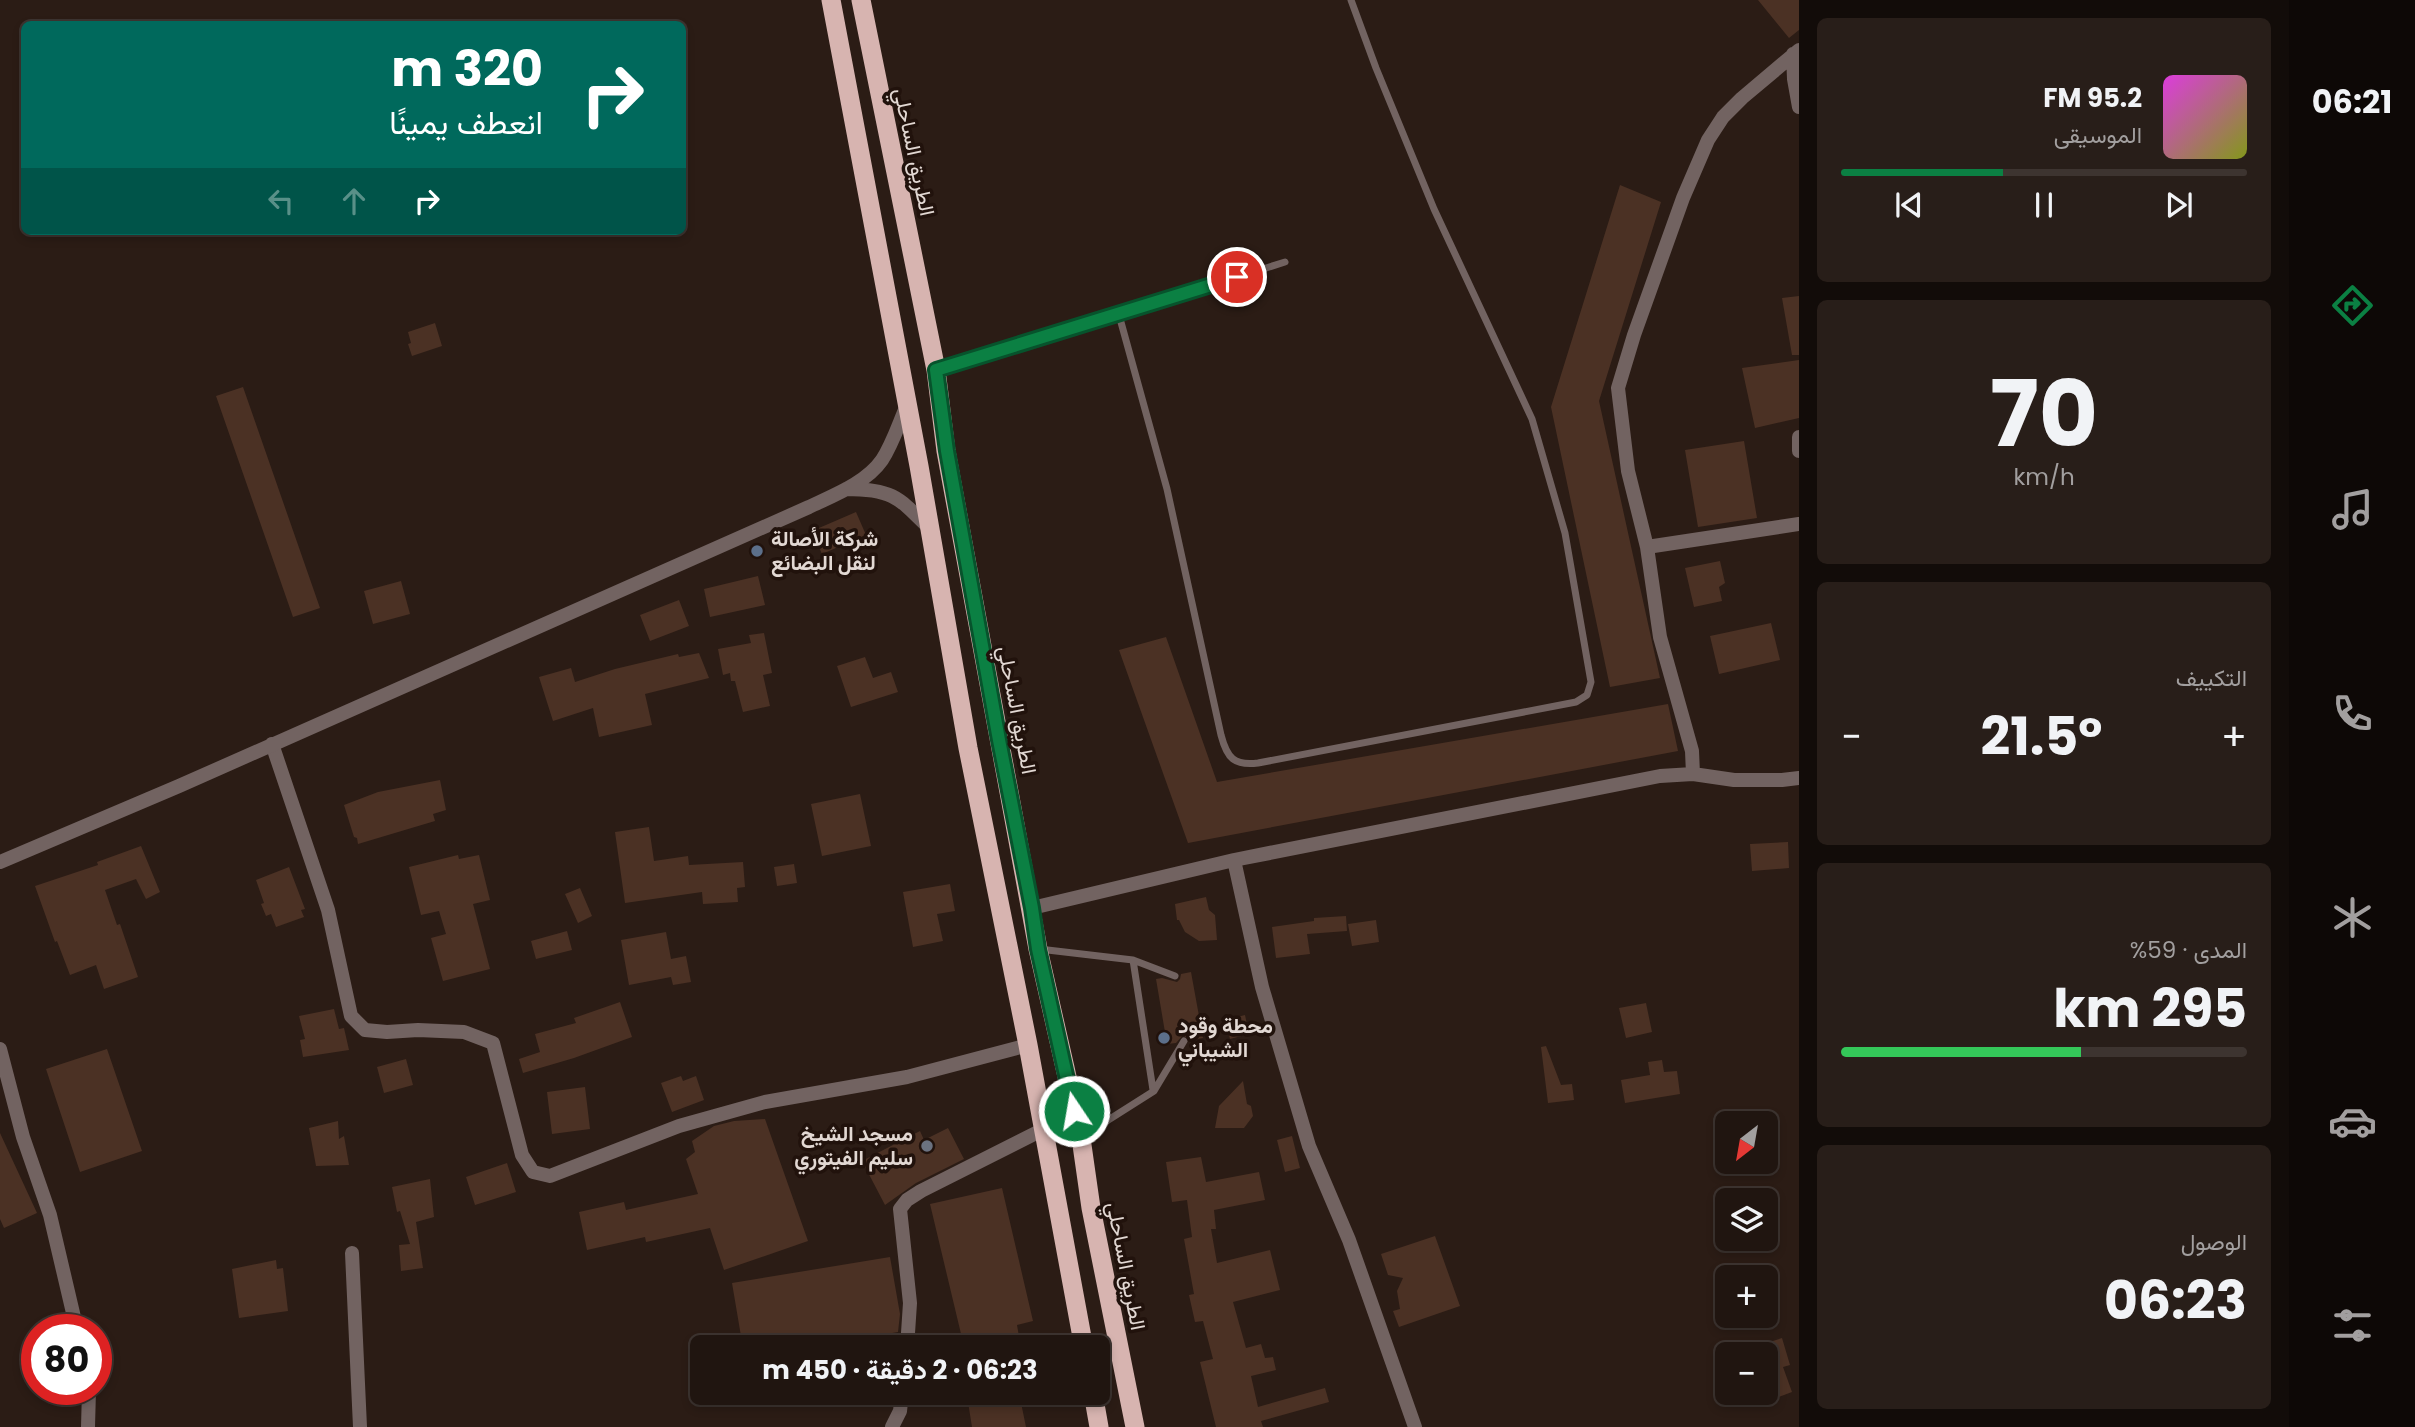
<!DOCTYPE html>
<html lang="ar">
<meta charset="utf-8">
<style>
:root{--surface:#201510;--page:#281e19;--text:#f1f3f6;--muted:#a29f9f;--line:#3d3430;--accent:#0b8043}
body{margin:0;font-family:Poppins,Vazirmatn,sans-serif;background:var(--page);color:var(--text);direction:rtl;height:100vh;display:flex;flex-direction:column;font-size:26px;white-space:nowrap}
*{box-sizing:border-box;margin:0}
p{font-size:23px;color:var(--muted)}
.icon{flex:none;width:38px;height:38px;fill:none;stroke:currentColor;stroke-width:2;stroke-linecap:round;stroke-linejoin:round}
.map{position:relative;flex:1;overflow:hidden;direction:ltr}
.drawer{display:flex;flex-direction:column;gap:18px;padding:18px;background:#120c09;width:490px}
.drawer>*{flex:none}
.hud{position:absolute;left:21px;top:21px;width:665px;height:214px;border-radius:10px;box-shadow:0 4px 10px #0003,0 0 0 2px var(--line);direction:rtl;background:#00695c;color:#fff;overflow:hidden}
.needle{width:46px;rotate:211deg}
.buttons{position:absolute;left:1715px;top:1111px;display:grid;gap:14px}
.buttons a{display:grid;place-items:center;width:63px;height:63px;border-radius:10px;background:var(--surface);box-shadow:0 4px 10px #0003,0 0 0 2px var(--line);font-size:35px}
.speed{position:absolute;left:21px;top:1314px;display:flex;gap:14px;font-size:35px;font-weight:700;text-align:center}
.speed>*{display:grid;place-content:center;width:91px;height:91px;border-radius:50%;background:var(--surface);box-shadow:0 4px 10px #0003,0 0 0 2px var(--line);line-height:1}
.speed .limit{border:10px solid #d22;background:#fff;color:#111}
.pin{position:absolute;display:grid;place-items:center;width:60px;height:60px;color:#fff;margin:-30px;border:4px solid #fff;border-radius:50%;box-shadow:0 2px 7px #0007}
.me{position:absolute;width:77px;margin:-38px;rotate:348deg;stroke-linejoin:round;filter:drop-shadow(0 0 5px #0008)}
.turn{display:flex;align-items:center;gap:24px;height:147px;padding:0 28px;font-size:32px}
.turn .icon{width:91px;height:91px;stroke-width:2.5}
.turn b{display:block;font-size:49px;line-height:60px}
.lanes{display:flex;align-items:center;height:66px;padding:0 28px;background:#0003;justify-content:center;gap:35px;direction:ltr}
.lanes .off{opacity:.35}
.big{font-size:52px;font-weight:700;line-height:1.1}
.drawer .tile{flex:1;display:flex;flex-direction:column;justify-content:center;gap:10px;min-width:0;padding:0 24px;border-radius:10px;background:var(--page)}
.drawer .dial{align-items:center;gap:0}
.dial b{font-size:91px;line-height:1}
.song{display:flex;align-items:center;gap:21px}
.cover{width:84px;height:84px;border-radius:10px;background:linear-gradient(135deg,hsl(300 70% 55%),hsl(70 70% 35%))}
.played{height:7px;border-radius:4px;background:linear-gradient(90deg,var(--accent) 40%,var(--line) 40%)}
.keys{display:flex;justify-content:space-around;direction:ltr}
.heat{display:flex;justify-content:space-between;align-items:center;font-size:38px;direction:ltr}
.charge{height:10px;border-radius:5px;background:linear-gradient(90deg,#34c759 59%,var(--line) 0)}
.trip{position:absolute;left:690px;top:1335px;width:420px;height:70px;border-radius:10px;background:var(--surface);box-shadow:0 4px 10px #0003,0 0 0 2px var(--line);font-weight:700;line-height:70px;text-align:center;direction:rtl}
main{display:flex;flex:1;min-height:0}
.tab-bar{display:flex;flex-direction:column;width:126px;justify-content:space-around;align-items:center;background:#0d0806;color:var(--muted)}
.tab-bar .icon{width:49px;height:49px}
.tab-bar .current{color:var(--accent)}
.tab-bar b{font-size:32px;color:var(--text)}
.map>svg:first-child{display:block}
</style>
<main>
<nav class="tab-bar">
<b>06:21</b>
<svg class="icon current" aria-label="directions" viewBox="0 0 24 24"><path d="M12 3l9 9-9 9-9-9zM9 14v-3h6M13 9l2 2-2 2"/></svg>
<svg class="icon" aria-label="music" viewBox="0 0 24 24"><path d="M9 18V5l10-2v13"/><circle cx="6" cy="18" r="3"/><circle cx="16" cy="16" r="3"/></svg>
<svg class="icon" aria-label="phone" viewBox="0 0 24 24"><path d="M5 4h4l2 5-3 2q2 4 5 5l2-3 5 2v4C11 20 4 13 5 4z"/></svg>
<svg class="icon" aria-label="climate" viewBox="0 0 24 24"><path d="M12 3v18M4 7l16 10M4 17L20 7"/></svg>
<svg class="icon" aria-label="car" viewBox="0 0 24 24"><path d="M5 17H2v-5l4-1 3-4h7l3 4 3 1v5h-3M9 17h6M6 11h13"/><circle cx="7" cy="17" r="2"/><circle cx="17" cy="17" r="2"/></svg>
<svg class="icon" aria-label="filters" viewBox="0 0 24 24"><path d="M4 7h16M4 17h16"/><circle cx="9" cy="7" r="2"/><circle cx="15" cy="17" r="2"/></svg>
</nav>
<section class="drawer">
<div class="tile">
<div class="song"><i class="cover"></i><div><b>95.2 FM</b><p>الموسيقى</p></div></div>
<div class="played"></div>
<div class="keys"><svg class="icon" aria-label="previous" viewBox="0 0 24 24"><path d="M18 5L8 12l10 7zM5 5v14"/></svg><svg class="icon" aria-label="pause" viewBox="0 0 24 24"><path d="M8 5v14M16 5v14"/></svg><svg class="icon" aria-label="next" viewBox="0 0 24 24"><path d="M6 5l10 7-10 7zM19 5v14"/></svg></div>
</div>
<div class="tile dial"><b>70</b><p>km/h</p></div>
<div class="tile"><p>التكييف</p>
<div class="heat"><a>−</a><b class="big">21.5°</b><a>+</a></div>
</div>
<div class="tile"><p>المدى · 59%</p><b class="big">295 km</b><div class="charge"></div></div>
<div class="tile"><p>الوصول</p><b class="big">06:23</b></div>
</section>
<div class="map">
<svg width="1799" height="1427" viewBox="0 0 1799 1427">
<rect width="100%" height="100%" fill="#2b1c15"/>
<!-- building -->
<path fill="#4b3124" d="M1758,0h41v30l-10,8z
M1620,185l41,17 -62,199 61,277 -50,9 -59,-280z
M1799,296v59h-7l-10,-57z
M435,323l7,23 -30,10 -4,-12 3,-1 -3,-11z
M1799,360v58l-44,10 -13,-60z
M243,387l77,221 -27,9 -77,-221z
M1744,441l13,77 -59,9 -13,-77z
M856,512l10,23 -44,19 -10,-23z
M1720,561l5,22 -6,4 3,14 -28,6 -9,-39z
M758,576l7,29 -55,12 -6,-28z
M401,581l9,33 -37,10 -9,-33z
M679,600l10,26 -39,15 -10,-26z
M1771,623l9,37 -61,14 -9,-38z
M764,633l8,40 -9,2 7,31 -27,6 -8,-31h-4l-1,-8 -7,2 -5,-26 33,-6 -2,-8z
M1166,637l51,145 451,-78 10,47 -490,92 -69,-193z
M699,653l10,25 -64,16 7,31 -53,12 -6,-29 -40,13 -14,-44 32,-9 4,14 40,-13 63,-15 1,3z
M865,657l8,21 18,-6 7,20 -47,15 -14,-41z
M440,780l6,30 -13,4 2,7 -77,23 -1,-6 -3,-1 -10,-32 34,-13z
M860,794l11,52 -49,10 -11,-52z
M649,827l5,34 34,-5 1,9 54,-3 2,25 -8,1 1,14 -35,2 -1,-12 -77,11 -10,-71z
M1788,842l1,26 -37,3 -2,-27z
M141,846l19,46 -14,7 -10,-20 -31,11 12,35 3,-1 18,53 -34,12 -8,-24 -26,10 -13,-34 -2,1 -20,-56 63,-21 -1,-3z
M458,855l1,4 20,-4 11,45 -17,4 17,65 -47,12 -12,-43 15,-4 -7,-23 -18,4 -12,-48z
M794,864l3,19 -20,3 -3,-19z
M289,867l16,42 -4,1 3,7 -28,10 -5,-13 -5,2 -5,-12 3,-1 -8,-23z
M950,884l5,27 -18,3 6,27 -30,6 -10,-55z
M580,888l12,28 -14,7 -13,-29z
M1206,897l3,13 6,5 2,25 -18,1 -14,-9 -6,-12h-2l-2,-16z
M1346,916l1,15 -40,3 3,20 -34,4 -4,-31 42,-6v-3z
M1376,920l3,22 -27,4 -4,-22z
M567,931l5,19 -36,9 -5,-18z
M666,932l5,27 15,-3 5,26 -18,3 -2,-8 -42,8 -8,-45z
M1191,972l12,66 -13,2 -7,-5 -7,8 -9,1 -11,-65 6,-1 15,4 3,-3 1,-5z
M620,1002l12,35 -58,21 -51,15 -4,-14 21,-7 -5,-18 41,-11 -2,-5z
M1646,1003l6,29 -26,6 -7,-30z
M334,1009l5,20 5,-1 5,22 -46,7 -3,-17 5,-1 -6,-23z
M1245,1015l4,19 -19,5 -5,-19z
M1546,1046l15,39 11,-1 2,16 -26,3 -7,-56z
M107,1049l35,102 -62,21 -34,-103z
M406,1059l7,26 -29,8 -7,-26z
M1662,1060l2,12 13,-1 3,23 -55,9 -4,-23 29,-5 -2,-13z
M681,1076l2,5 13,-5 8,24 -32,12 -11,-29z
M1243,1081l4,23 4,2 2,10 -9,12h-29l4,-22z
M585,1087l5,42 -38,5 -5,-42z
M765,1119l43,122 -84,29 -14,-42 -64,14 -1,-5 -58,13 -8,-38 45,-10 2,8 72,-16 -12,-35 9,-7 -3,-11 22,-15 20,-5z
M338,1121l1,18 5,-3 5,29 -33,1 -7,-38z
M948,1128l16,31 -48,24 -31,22 -23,-44 58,-30 4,9z
M0,1133l37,80 -33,15 -4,-9z
M1292,1136l8,32 -15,4 -8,-32z
M1201,1157l5,25 53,-10 6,28 -51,10 2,19h-5l6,34 53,-13 10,40 -47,12 13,46 15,-4 4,14 8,-1 3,13 -25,6 7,31 67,-19 4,14 -68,19 2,6h-47l-16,-65 13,-3 -10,-38 -8,1 -6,-27 5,-1 -10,-55 8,-2 -5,-37 -15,2 -6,-40z
M507,1163l9,29 -41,13 -9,-28z
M430,1179l4,38 -18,5 7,46 -22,3 -2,-26 11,-1 -10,-33 -3,1 -5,-25z
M1002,1188l31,133 -16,4 4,23h-46l-2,-13 -11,3 -32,-134z
M1435,1236l25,70 -61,21 -6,-16 7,-2 -3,-18 6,-13 -15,-3 -7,-21z
M890,1257l10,57 -2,18 -17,3 2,13h-140l-11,-65z
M276,1260l1,9 6,-1 5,43 -49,7 -7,-49z
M1782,1338l8,27 -7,2 9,25 -16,6 -10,-28v-16h-6l-3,-8z
M982,1393h37l7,34h-54l-4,-25 15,-4z"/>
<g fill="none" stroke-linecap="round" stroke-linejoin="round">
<!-- service -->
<path stroke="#726361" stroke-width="7" d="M1285,262l-166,53 48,174 54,246c6,23 13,31 37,28l318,-61 11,-7 4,-13 -26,-149 -33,-114 -98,-210 -58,-141 -25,-68
M938,369l181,-54
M1039,949l94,11 42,16
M1133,960l20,130
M1083,1136l71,-45 30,-50"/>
<!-- minor -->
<path stroke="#726361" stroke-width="14" d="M1793,54l1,25 5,28
M1799,437v14
M1647,547l152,-23
M272,744l56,166 23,106 14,14 22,2 31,-2 46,2 29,11 29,112 11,17 17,4 129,-50 86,-24 142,-25 121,-32
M1693,774l-1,-23 -32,-114 -13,-90 -19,-76 -10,-83 16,-53 49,-137 25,-58 15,-23 19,-19 57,-48
M1234,860l28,127 47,159 40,94 66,187
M1032,908l202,-48 426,-84 33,-2 41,6h48l17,-2
M0,1049l23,88 27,78 27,115
M352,1253l8,174
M907,1348l3,-45 -10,-94 7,-9 14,-9 123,-62
M88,1427l1,-37
M892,1427l8,-16 2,-18"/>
<!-- tertiary -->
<path stroke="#726361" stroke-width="14" d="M846,489c48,0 53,9 85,41
M0,862l179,-76 630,-279c25,-12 57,-24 73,-47 11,-17 17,-37 25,-55"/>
<!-- trunk -->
<path stroke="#d7b4b0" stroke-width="19" d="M831,0l88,466 49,282 60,297 56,303
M861,0l75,370 10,81 92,498 43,189 10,70 44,219
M1093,1393l6,34"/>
</g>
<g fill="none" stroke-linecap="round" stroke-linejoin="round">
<!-- route casing -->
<g stroke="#07532c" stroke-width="18">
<path id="route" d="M1074,1111l-36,-162 -6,-41 -33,-168 -52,-289 -11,-81 301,-93"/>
</g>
<!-- route -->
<use href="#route" stroke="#0b8043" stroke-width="12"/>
</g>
<!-- markers -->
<g fill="#5c6f8a" stroke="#21120c" stroke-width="2.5">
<circle cx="757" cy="551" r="7"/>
<circle cx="1164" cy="1038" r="7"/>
</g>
<circle fill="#6b7280" stroke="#21120c" stroke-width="2.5" cx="927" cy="1146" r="7"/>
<g text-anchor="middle" stroke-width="7" stroke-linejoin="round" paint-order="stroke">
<!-- street labels -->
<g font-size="21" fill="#e2d8d3" stroke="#21120c">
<text transform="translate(914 152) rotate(78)" y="7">الطريق الساحلي</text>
<text transform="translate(1017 710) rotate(79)" y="7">الطريق الساحلي</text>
<text transform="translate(1126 1266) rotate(79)" y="7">الطريق الساحلي</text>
</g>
<!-- poi labels -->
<g font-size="21" font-weight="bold" fill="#e2d8d3" stroke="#21120c" text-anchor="start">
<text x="771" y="546">شركة الأصالة<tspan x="771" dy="24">لنقل البضائع</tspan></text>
<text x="1178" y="1033">محطة وقود<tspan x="1178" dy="24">الشيباني</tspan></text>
<text x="913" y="1141" text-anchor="end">مسجد الشيخ<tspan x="913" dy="24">سليم الفيتوري</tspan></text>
</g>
</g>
</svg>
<div class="buttons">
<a><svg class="needle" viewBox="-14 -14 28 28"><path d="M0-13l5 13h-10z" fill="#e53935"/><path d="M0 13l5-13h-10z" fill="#a29f9f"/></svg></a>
<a><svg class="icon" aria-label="layers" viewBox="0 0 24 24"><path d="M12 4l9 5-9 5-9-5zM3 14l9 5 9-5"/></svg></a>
<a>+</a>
<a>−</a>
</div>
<div class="speed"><div class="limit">80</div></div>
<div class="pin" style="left:1237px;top:277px;background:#d93025"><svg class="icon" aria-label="arrive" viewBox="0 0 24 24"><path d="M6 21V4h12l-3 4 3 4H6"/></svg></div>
<svg class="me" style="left:1074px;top:1111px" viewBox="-20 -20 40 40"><circle r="17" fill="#0b8043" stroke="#fff" stroke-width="3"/><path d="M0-11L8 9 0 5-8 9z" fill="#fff"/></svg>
<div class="trip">06:23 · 2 دقيقة · 450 m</div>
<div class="hud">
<div class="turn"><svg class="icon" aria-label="right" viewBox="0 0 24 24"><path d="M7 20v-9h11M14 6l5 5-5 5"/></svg><div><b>320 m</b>انعطف يمينًا</div></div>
<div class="lanes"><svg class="icon off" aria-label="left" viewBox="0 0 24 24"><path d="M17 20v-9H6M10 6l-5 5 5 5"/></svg><svg class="icon off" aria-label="ahead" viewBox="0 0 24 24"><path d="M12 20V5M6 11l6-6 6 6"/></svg><svg class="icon" aria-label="right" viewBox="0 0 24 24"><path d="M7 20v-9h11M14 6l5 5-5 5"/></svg></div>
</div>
</div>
</main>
